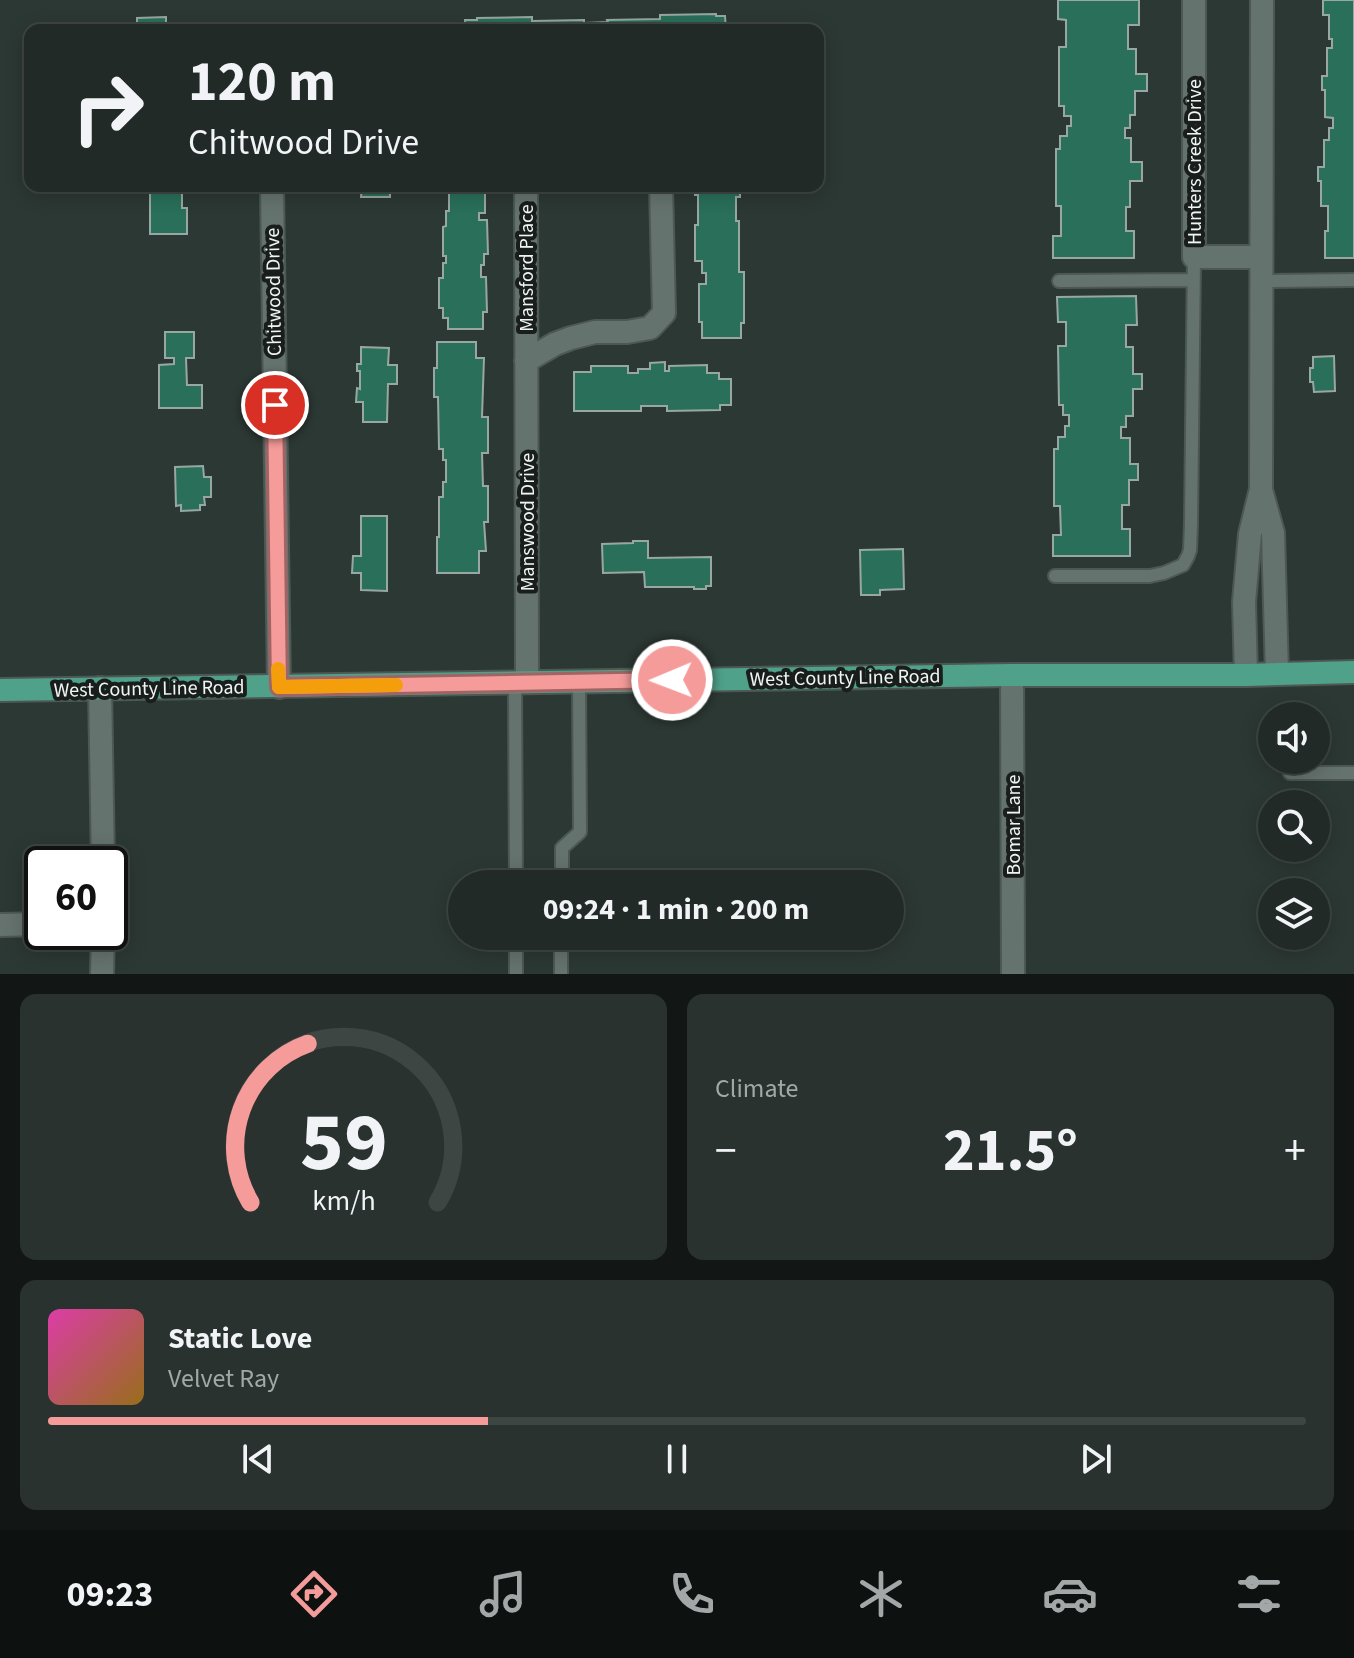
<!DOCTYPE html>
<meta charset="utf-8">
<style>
:root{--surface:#212a27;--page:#29322f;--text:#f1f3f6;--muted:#a2a7a7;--line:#3e4644;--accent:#f59b9a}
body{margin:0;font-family:"Source Sans 3",sans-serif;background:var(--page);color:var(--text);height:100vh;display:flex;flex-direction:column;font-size:30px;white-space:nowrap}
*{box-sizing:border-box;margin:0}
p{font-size:26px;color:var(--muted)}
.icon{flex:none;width:44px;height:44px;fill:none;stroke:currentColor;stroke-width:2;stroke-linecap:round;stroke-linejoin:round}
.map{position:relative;height:974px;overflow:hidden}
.panel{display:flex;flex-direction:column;gap:20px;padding:20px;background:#121715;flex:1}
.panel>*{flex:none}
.hud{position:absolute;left:24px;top:24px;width:800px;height:168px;border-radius:16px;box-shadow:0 4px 20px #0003,0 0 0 2px var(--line);background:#212a27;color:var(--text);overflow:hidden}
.tools{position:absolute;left:1258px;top:702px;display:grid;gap:16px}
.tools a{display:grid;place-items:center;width:72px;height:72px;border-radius:50%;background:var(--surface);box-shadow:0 4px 20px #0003,0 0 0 2px var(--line);font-size:40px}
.speed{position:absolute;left:24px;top:846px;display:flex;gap:16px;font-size:40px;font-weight:700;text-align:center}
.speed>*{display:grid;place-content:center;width:104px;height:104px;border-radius:50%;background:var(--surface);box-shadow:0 4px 20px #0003,0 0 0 2px var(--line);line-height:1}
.speed .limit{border:4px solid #111;border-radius:12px;background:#fff;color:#111}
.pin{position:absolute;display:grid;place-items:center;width:68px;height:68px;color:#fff;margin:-34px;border:4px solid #fff;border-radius:50%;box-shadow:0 2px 8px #0007}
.me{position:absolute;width:88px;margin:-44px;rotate:269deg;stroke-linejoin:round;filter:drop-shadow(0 0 6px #0008)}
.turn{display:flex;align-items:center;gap:28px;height:168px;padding:0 32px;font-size:36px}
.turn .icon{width:104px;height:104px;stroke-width:2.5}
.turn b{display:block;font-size:56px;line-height:68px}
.big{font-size:60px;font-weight:700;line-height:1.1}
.panel .widget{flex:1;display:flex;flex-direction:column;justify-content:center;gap:12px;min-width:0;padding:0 28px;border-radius:16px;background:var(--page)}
.panel .dial{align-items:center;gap:0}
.dial svg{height:208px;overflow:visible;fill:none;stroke:var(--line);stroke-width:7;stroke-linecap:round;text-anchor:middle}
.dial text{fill:var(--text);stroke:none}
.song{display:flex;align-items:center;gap:24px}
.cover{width:96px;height:96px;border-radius:12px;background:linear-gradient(135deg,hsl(320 70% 55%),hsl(40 70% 35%))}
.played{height:8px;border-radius:4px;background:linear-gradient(90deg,var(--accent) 35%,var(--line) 35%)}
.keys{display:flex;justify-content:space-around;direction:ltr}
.heat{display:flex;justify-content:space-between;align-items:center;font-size:44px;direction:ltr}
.panel .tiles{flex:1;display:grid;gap:20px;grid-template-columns:1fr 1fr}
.widget:last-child{grid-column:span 2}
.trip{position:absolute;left:448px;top:870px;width:456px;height:80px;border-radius:40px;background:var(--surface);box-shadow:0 4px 20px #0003,0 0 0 2px var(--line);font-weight:700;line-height:80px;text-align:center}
.dock{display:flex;height:128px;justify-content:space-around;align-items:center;background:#0d1110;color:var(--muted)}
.dock .icon{width:56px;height:56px}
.dock .active{color:var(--accent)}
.dock b{font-size:36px;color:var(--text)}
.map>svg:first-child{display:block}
</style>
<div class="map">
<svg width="1354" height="974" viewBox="0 0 1354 974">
<rect width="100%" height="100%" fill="#2c3834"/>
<!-- building -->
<path fill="#296f5a" stroke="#98a7a1" stroke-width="2" d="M1058,0h81v25h-11v24h8v25h11v17h-12v24h-5v13h-5v10h6v24h11v19h-12v26h-4v24h8v27h-81v-22h8v-30h-5v-57h4v-13h7v-10h4v-10h-7v-10h-5v-59h7v-27l-8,-1z
M1323,0h31v258h-29v-27h3v-25h-7v-25h-3v-14h6v-27h5v-12h4v-10l-8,-1v-27h-3v-14h5v-28h5v-9h-3v-24h-6z
M716,14v2h9l1,14h-260l-1,-10h12v-2l55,-1v4l52,-1v3l24,-1 -1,-2 53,-1v-4z
M166,17v13h-29v-12z
M150,186h32v22h5v26h-37z
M362,186h28v11h-29z
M446,186h39v27h-6v7h8l1,34h-4v11h-3v12h5l1,35h-4v17h-35v-11h-5v-10h-4v-30h4v-15h3v-7h-3v-29l3,-1v-15h3v-23h-3z
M695,186h45v11h-4v24h3v51h5v51h-3v15h-39v-16h-3v-38h7v-11h-4v-12h-7v-36h3v-30h-3z
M1136,296l1,29h-11v22h7v27h9v15h-9v27h-7v11h-5v11h9v26h8v16h-9v25h-7v24h8v27h-77v-21h8l-1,-29h-6v-57h4v-12h7v-11h4v-11h-6v-10h-4l-1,-59h8v-24h-8l-1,-25z
M165,332h29v26h-8l1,27h15v23h-43v-43l15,-1v-6h-9z
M437,342h39v16h8l-2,59h6v36h-6l1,33h5v36h-4l2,29h-7v22h-42v-36h2v-40h4v-15h3v-22h-3v-11h-4l-1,-52h-4v-29h3z
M361,347l28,1 -1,17h9v19h-9l-1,38h-24v-20h-7l1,-14 3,1v-18h-3v-7h4z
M1334,356l1,35 -21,1 -1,-10h-3v-14h3v-11z
M665,362v9h4v-5l38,-1v8h12v6h12v26h-11v5l-53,1v-5h-26v5h-67v-39h17v-6h37v7h10v-4h12v-6z
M203,466l1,11h7v20h-7l1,8h-5v5l-19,1v-6l-5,1 -1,-39z
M361,516h26v75l-26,-1v-17h-9l1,-17h8z
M633,541h15v17l63,-1v29h-5v3h-12v-2h-49l-1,-15 -41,1 -1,-29 31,-1z
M903,549l1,40 -24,1v5h-19l-1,-45z"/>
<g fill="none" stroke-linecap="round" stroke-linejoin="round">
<!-- service casing -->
<g stroke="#4d5854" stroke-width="16">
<path id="service" d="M1059,281l134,-1
M1261,281l93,-1
M1055,576h95l14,-3 19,-8 5,-9 2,-6 1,-25 3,-268
M515,682l1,202
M1290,773h64
M562,884v-36l18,-16 -1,-151
M516,936v38
M561,974v-38"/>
</g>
<!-- minor casing -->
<g stroke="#4d5854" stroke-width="26">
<path id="minor" d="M1194,0v257h67
M272,186l7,501
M526,186l1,496
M526,361l29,-17 16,-6 24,-6h32l23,-4 14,-15 -3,-127
M1261,490l12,43 4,141
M1012,675l1,299
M1246,675l-2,-73 6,-68 11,-45 1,-489
M100,688l3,176
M0,925l42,-1
M102,974l1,-42"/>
</g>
<!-- primary casing -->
<g stroke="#4d5854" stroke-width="26">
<path id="primary" d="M0,690l1012,-15h234l108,-3"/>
</g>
<!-- service -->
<use href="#service" stroke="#65736e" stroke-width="12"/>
<!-- minor -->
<use href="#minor" stroke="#65736e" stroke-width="22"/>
<!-- primary -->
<use href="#primary" stroke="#4fa189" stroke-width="22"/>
</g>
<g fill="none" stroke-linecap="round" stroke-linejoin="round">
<!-- route casing -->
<g stroke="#9f6564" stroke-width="20">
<path id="route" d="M275,405l4,282 393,-7"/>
</g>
<!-- route -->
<use href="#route" stroke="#f59b9a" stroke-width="14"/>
<!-- slow -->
<path stroke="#f59e0b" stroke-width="14" d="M278,669l1,18 117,-2"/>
</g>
<g text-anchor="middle" stroke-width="8" stroke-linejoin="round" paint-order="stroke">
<!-- street labels -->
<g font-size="20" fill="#eef6f3" stroke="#191e1c">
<text transform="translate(1194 162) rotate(-90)" y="7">Hunters Creek Drive</text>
<text transform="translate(526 268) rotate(-90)" y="7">Mansford Place</text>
<text transform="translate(273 292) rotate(-91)" y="7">Chitwood Drive</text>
<text transform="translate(527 522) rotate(-90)" y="7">Manswood Drive</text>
<text transform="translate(845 677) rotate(-1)" y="7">West County Line Road</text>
<text transform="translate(149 688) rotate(-1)" y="7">West County Line Road</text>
<text transform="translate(1013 825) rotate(-90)" y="7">Bomar Lane</text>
</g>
</g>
</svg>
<div class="tools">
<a><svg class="icon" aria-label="sound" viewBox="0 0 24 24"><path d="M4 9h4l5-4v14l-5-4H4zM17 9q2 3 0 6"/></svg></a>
<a><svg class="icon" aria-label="search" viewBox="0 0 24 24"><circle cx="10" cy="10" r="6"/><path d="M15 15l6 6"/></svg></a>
<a><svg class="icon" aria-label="layers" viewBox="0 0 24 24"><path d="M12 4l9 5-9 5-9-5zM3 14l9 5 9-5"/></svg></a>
</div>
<div class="speed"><div class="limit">60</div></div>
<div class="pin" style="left:275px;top:405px;background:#d93025"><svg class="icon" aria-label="arrive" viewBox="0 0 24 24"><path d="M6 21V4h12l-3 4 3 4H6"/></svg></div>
<svg class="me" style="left:672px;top:680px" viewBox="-20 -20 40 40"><circle r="17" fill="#f59b9a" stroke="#fff" stroke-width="3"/><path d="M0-11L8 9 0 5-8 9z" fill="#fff"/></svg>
<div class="trip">09:24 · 1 min · 200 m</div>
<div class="hud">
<div class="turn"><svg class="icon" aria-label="right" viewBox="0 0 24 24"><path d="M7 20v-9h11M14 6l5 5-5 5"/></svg><div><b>120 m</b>Chitwood Drive</div></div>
</div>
</div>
<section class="panel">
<div class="tiles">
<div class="widget dial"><svg viewBox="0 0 100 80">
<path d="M14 69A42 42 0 1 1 86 69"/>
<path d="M14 69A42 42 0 0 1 36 8" stroke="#f59b9a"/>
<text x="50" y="56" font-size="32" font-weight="700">59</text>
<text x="50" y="72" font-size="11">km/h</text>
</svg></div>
<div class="widget"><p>Climate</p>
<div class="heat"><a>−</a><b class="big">21.5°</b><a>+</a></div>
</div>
<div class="widget">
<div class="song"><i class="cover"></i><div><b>Static Love</b><p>Velvet Ray</p></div></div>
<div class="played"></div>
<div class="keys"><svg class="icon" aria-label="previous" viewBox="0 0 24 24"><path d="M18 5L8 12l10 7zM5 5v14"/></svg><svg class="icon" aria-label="pause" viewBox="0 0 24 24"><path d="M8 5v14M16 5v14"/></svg><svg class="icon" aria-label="next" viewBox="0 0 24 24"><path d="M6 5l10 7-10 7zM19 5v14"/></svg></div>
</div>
</div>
</section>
<nav class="dock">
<b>09:23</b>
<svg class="icon active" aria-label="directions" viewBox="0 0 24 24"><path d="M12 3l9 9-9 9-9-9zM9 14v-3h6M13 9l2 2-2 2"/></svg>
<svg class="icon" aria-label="music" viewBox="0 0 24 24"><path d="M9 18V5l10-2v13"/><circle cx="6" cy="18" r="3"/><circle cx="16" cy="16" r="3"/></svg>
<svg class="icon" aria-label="phone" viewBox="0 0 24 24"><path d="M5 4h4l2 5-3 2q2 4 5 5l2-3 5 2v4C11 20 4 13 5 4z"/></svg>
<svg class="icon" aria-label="climate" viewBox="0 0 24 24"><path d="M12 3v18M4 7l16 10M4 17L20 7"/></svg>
<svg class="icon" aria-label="car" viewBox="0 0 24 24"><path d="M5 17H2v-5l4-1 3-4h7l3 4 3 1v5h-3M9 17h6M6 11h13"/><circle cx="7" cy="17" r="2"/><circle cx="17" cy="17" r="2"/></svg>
<svg class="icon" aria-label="filters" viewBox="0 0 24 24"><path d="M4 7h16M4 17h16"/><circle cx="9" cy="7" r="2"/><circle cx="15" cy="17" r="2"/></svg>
</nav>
